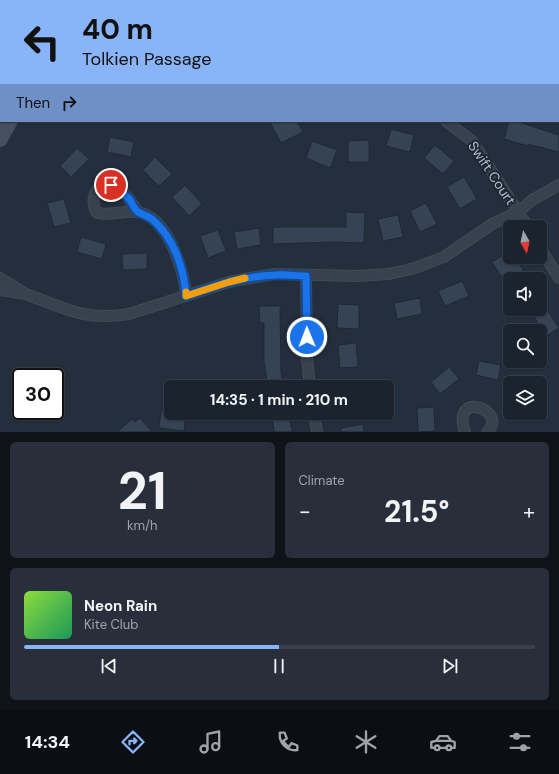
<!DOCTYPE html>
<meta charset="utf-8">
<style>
:root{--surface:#1b232e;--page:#282f3a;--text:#f1f3f6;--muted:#a0a4aa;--line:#39404a;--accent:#8ab4f8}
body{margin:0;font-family:"DM Sans",sans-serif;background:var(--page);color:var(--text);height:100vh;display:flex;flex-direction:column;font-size:15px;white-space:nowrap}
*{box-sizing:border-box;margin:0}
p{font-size:13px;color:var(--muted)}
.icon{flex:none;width:22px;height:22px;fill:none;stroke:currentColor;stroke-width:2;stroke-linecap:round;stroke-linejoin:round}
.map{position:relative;height:432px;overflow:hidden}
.side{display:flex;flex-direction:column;gap:10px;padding:10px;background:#0f1319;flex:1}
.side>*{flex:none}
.hud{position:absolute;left:0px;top:0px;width:559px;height:122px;box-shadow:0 1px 3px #0004,0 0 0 1px var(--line);background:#8ab4f8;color:#111;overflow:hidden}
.needle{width:26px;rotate:171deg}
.controls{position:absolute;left:503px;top:220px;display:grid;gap:8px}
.controls a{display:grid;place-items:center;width:44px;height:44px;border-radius:6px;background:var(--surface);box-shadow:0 1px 3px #0004,0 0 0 1px var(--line);font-size:20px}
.speed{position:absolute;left:12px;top:368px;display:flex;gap:8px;font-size:20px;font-weight:700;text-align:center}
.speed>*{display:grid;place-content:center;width:52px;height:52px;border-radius:50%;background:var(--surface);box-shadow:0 1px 3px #0004,0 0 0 1px var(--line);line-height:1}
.speed .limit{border:2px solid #111;border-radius:6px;background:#fff;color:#111}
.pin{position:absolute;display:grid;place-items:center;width:34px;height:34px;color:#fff;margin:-17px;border:2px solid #fff;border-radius:50%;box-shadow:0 1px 4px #0007}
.me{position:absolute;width:44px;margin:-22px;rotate:359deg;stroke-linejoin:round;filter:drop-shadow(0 0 3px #0008)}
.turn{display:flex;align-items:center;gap:14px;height:84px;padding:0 16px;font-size:18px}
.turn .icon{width:52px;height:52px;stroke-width:2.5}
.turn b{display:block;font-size:28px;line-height:34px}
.then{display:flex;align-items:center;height:38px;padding:0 16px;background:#0003;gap:8px;font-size:15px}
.big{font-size:30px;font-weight:700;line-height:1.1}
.side .card{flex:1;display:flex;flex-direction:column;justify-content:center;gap:6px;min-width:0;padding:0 14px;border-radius:6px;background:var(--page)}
.side .dial{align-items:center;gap:0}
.dial b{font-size:52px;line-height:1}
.song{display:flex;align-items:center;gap:12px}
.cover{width:48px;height:48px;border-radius:6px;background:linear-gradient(135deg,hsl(90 70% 55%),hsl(150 70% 35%))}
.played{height:4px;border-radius:2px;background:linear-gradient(90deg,var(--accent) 50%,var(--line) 50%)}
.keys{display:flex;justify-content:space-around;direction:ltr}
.heat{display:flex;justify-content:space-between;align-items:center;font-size:22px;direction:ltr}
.side .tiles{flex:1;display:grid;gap:10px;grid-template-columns:1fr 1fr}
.card:last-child{grid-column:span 2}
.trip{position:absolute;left:164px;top:380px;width:230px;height:40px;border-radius:6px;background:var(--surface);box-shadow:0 1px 3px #0004,0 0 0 1px var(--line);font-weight:700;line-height:40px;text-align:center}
.menu{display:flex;height:64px;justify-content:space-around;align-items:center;background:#0b0e12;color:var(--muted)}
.menu .icon{width:28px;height:28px}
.menu .selected{color:var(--accent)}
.menu b{font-size:18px;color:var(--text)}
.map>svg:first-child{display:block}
</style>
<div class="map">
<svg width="559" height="432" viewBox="0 0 559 432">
<rect width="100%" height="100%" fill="#242f3e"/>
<!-- building -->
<path fill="#364354" stroke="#1f2835" d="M269,121h28l6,11 -22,11z
M509,121h7l43,14v17l-31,-8v2l-24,-7z
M391,129l23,6 -4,17 -24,-6z
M110,137l24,5 -3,15 -24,-5z
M369,140v22h-21v-21z
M312,141l25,9 -7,18 -24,-10z
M435,145l19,16 -11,13 -19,-16z
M77,148l12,11 -18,18 -11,-11z
M155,157l17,17 -13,12 -16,-16z
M464,177l13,22 -17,10 -13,-22z
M185,185l17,19 -13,12 -17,-19z
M64,199l7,24 -17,4 -7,-24z
M426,203l11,21 -17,8 -10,-21z
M346,212l19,1 -1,30 -30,-1 -61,2v-17h73z
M398,215l5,22 -20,4 -5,-22z
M259,228l2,17 -24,4 -3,-17z
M218,230l8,21 -18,7 -8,-22z
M81,237l25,7 -4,15 -25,-7z
M510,251v6h4l15,22h-26l-11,-17z
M147,253v16l-24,1 -1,-16z
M462,281l7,15 -24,10 -7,-15z
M420,298l2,16 -25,5 -3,-16z
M338,304l21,1v24l-22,-1z
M259,306h21l1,67 3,14h-16l-4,-26v-38h-4z
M545,306l14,22 -13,8 -14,-22z
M356,343l2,24 -18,1 -2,-23z
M479,361l22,4 -3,15 -22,-5z
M449,367l10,12 -19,15 -9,-12z
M434,407l1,24 -17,1 -1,-24z
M161,411l25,3 -2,17 -25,-3z
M272,413h17l3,19h-18z
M140,418l12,14h-35l15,-13 3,3z
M363,424l1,8h-23v-4z"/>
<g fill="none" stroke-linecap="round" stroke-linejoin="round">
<!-- street casing -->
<g stroke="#414a57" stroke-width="12">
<path id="street" d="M446,121l26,20 56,86
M138,212c-7,-10 -14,-23 -26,-27 -17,-4 -23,16 -15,28 13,3 26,-3 40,-1 31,4 47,59 49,84
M540,248l19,30
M306,276l1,82 3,29
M0,278l26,16 -26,-4
M26,294c41,15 58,27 103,20l100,-32 15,-3 31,-5 82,2 32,-2 26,-6 29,-11 48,-33 26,-12 14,-12 27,-15
M314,413l3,19
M465,432c-15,-44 45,-21 22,0"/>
</g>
<!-- secondary casing -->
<g stroke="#414a57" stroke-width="16">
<path id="secondary" d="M77,1l1,-1
M0,139l10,-18"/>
</g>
<!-- street -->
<use href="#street" stroke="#38414e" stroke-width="10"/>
<!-- secondary -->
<use href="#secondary" stroke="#465061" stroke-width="14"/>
</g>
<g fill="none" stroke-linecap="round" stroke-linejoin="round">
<!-- route casing -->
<g stroke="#114b97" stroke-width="10">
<path id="route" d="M111,185c7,4 13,8 19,15 2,4 5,10 8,12 5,3 10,4 14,7 22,19 32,49 34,77 29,-10 58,-20 89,-21 10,-1 21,1 31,1l1,61"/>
</g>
<!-- route -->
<use href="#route" stroke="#1a73e8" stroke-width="7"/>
<!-- slow -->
<path stroke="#f59e0b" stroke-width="7" d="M186,292v4l43,-14 16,-4"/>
</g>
<g text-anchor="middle" stroke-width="4" stroke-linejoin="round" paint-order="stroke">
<!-- street labels -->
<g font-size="14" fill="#b4bcc9" stroke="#1d2633">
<text transform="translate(492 173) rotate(56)" y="5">Swift Court</text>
</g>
</g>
</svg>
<div class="controls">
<a><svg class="needle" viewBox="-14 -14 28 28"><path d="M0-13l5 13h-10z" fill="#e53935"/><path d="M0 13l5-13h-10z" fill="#a0a4aa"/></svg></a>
<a><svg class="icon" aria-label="sound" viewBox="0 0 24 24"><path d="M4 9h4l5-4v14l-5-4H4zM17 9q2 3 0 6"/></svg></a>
<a><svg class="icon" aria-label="search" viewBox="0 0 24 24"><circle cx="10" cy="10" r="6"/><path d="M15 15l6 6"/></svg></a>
<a><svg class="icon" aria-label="layers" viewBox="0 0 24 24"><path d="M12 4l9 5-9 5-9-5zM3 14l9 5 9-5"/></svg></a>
</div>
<div class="speed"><div class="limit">30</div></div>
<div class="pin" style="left:111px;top:185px;background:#d93025"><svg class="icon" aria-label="arrive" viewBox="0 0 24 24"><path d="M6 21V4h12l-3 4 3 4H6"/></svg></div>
<svg class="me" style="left:307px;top:337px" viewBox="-20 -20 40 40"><circle r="17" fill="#1a73e8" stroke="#fff" stroke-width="3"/><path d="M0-11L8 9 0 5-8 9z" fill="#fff"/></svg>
<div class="trip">14:35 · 1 min · 210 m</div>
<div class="hud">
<div class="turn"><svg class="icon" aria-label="left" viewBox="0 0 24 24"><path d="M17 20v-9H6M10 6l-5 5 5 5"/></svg><div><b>40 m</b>Tolkien Passage</div></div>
<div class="then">Then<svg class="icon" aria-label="right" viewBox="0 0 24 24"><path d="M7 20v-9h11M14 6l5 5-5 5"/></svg></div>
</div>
</div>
<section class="side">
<div class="tiles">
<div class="card dial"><b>21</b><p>km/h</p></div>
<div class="card"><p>Climate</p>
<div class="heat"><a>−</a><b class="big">21.5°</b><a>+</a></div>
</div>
<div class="card">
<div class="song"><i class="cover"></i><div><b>Neon Rain</b><p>Kite Club</p></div></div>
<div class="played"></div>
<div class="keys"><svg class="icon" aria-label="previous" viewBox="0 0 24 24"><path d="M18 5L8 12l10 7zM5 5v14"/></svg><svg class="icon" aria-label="pause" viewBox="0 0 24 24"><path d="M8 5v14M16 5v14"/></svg><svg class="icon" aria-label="next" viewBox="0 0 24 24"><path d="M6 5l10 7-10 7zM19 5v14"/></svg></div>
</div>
</div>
</section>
<nav class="menu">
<b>14:34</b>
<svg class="icon selected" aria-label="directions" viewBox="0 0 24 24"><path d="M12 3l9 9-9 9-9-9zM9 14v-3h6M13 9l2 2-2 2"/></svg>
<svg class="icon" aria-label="music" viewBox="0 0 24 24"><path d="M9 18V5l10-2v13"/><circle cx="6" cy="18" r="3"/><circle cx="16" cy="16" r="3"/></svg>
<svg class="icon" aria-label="phone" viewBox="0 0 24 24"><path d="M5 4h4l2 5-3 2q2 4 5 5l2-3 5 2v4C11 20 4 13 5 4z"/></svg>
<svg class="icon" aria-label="climate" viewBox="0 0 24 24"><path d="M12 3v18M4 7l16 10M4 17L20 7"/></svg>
<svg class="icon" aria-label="car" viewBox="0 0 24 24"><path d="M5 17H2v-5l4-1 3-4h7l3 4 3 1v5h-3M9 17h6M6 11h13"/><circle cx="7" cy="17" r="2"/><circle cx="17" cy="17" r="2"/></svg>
<svg class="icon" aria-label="filters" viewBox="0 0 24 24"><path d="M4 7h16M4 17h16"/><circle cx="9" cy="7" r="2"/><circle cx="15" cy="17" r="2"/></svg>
</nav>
